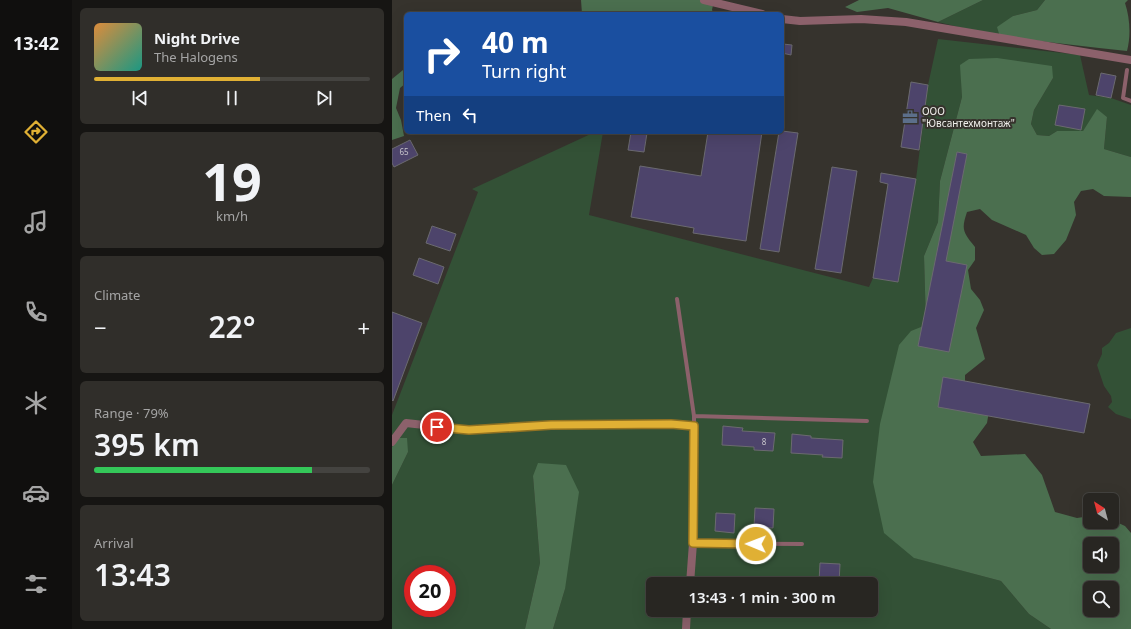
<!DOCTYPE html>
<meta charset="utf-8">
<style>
:root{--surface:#282622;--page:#302e2a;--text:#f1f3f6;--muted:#a5a5a5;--line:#444340;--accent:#e0b034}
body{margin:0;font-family:"Noto Sans",sans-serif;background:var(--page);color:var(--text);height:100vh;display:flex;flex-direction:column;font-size:15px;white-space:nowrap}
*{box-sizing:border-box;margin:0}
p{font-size:13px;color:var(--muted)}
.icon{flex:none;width:22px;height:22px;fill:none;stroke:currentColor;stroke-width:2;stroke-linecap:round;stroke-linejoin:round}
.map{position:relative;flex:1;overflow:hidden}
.details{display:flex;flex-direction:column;gap:8px;padding:8px;background:#161513;width:320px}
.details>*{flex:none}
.banner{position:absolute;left:12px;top:12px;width:380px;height:122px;border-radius:6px;box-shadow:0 4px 16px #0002,0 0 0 1px var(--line);background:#1a4fa0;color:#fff;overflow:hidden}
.needle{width:26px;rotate:324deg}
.fabs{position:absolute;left:691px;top:493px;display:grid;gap:8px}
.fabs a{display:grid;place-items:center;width:36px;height:36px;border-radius:6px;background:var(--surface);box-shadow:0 4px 16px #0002,0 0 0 1px var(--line);font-size:20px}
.speed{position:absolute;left:12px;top:565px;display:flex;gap:8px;font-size:20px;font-weight:700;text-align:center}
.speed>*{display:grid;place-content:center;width:52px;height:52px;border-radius:50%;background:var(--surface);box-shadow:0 4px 16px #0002,0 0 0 1px var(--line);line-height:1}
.speed .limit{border:6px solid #d22;background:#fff;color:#111}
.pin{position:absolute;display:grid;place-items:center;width:34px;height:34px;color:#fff;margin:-17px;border:2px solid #fff;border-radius:50%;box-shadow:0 1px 4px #0007}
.me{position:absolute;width:44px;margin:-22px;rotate:271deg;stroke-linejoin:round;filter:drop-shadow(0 0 3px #0008)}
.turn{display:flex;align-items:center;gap:14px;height:84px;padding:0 12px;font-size:18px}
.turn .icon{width:52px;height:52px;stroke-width:2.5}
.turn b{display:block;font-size:28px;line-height:34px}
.then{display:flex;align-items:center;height:38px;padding:0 12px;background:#0003;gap:8px;font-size:15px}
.big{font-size:30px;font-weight:600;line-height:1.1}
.details .widget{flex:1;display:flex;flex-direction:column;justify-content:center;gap:6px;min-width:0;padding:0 14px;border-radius:6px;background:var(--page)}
.details .dial{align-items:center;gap:0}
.dial b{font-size:52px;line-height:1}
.song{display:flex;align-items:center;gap:12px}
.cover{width:48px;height:48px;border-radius:6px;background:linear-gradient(135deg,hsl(30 70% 55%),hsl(170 70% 35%))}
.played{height:4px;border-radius:2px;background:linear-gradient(90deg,var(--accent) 60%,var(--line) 60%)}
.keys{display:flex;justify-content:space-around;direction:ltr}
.heat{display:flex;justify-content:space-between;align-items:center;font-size:22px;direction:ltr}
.charge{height:6px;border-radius:3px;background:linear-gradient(90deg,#34c759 79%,var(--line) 0)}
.trip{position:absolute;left:254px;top:577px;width:232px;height:40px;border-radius:6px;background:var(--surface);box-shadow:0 4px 16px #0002,0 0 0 1px var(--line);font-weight:600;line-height:40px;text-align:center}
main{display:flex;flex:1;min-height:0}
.menu{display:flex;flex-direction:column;width:72px;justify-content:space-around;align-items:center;background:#100f0e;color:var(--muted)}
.menu .icon{width:28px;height:28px}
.menu .on{color:var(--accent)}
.menu b{font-size:18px;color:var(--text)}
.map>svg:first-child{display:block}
</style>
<main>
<nav class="menu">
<b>13:42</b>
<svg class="icon on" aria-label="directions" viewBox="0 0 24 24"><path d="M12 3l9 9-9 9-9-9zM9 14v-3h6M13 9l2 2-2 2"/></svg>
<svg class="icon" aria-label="music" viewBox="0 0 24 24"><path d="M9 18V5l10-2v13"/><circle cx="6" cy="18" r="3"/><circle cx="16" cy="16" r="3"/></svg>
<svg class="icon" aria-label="phone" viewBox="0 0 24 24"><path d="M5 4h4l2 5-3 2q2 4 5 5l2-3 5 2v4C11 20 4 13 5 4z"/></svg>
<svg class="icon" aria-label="climate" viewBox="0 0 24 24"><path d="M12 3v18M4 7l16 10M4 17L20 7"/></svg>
<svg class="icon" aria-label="car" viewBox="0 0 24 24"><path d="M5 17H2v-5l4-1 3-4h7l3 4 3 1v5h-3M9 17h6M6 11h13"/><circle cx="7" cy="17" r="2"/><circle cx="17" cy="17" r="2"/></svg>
<svg class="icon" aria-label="filters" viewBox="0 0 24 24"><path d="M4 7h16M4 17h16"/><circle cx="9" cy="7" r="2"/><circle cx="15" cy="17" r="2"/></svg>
</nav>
<section class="details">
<div class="widget">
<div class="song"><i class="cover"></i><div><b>Night Drive</b><p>The Halogens</p></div></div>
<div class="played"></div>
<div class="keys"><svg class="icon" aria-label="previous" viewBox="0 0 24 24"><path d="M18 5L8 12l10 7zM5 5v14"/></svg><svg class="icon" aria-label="pause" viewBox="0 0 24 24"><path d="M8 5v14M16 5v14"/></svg><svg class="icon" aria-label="next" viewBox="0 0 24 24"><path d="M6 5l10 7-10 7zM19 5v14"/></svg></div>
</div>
<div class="widget dial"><b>19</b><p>km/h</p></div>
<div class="widget"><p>Climate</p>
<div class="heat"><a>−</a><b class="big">22°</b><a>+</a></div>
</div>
<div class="widget"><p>Range · 79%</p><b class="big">395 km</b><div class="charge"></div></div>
<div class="widget"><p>Arrival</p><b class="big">13:43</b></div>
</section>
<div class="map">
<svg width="739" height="629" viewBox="0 0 739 629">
<rect width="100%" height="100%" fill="#36332d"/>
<!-- green -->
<path fill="#335136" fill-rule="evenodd" d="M591,0h62l-8,10 -24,6 -13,21 -62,-15z
M546,39l142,16 9,40 22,3 20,7v52l-27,-8 3,-32 -10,-7 -14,21h-26l-8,5 -12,-1 -6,-11 3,-14 19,-32 -92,-13 1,32 -22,84 -2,41 -14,34 2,69 -11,233 86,23 28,33 22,15h-498l12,-40 -32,-113 7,87 -15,66h-133v-144l16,-33 -11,-14 -5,9v-32l86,-223 -6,-3 123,-57h8l-14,83 280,72 4,-9 25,4 18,-103 12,-94zM21,574h34v34h-34zM261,584h218v26h-218z
M739,328v91l-15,-5 -8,-7 4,-5 -1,-6 -7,-10 -7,-21 5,-11v-6l7,-5 7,-10z"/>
<!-- forest -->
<path fill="#4b6f4f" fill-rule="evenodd" d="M189,0h133l-2,10 2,4h-132z
M467,0h124l-45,22 -50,-14 -31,4 -12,-5z
M653,0h83l-3,3c5,15 6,33 2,48 -43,-4 -85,-10 -127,-14l-3,-10 16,-11 24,-6z
M605,58l55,8 1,12 -19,32 -3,14 6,11 12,1 8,-5h26l14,-22 10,8 -3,32 27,8v40l-27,-1 -11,-7 -12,2 -7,11 2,13 -10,25 -12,14 -12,1 -8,-7 -8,-13 -34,-15 -12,-11 -13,3c-6,18 -4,20 8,35v13l-7,10 3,19 9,11 4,10 -8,18 9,31 -20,16v6l24,30 -2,12 -14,19 8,14 44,-2 17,21 13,37 22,6 13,-2v6h22v-2l13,6 6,7v96h-80l-22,-15 -28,-33 -87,-23 -30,-25 -11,-51 7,-58 19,-79 12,-14 15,-6 -2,-69 14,-34 2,-41 22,-84 -2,-32 9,-6zM698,544h22v22h-22zM698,588h22v22h-22z
M11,70h3v13l-6,5 -4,20 5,12 3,16 -12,4v-61z
M5,438h10l1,14 -16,33v-38z
M146,463l28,2 13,27 -14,97 -12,40h-28l15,-66 -7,-87z"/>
<!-- building -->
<path fill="#4d446b" stroke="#6b6a70" d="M391,44l9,1 -1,10 -9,-2z
M709,73l15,3 -5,22 -15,-3z
M519,82l17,3 -9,65 -18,-3z
M667,105l26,4 -4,21 -26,-5z
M390,131l16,2 -19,119 -19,-3 19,-117h3z
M239,132l16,1 -3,19 -16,-2z
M316,132h54l-16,109 -53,-8 1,-5 -63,-11 9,-51 61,10z
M18,140l8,15 -24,12 -2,-4v-14z
M565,152l10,2 -21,107 21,4 -18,87 -31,-6z
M440,167l25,4 -16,102 -26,-4z
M489,173l35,6 -18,103 -25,-4 15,-94 -8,-2z
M40,226l24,8 -6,17 -24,-8z
M27,258l25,9 -6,17 -25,-9z
M0,312l30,11 -29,78 -1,-1z
M551,377l147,27 -6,29 -146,-26z
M331,426l20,2 -1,3 33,2 -2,18 -19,-1v-3l-32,-2z
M400,434l19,2v2l32,2 -1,18 -20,-1 1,-2 -32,-2z
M363,508l19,1 -1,19 -19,-1z
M324,513l19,1 -1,19 -19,-2z
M428,563l20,1 -1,19 -20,-1z"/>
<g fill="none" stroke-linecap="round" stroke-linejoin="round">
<!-- lane -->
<path stroke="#8c616b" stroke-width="4" d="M735,70l-4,28 8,3
M285,299l17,117v10
M302,416l173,5
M301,543l109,1"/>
<!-- street -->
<path stroke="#8c616b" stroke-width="8" d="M312,0l58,14
M390,19l18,2 61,-2 45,3 225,38
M0,442l14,-19 63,7 82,-5 120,-1 23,2 -1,117 -3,41
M294,629l1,-19"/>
</g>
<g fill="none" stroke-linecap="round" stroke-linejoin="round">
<!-- route casing -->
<g stroke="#927222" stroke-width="10">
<path id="route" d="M45,427l32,3 82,-5 120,-1 23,2 -1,117 63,1"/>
</g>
<!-- route -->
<use href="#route" stroke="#e0b034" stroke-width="7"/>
</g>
<!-- icons -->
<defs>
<g id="office-bare" transform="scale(1.2)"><path d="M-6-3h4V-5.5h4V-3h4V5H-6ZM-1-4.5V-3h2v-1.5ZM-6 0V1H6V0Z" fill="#5c6f8a" stroke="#36332d" stroke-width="2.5" paint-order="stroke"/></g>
</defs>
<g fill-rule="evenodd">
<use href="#office-bare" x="518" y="117"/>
</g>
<g text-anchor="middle" stroke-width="4" stroke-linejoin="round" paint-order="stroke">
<!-- number labels -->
<g font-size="8" fill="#c7c4cb">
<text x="12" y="155">65</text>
<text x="372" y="445">8</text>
</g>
<!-- poi labels -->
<g font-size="10" fill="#f0efeb" stroke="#36332d" text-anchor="start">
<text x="530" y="115">ООО<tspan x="530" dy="12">"Ювсантехмонтаж"</tspan></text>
</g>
</g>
</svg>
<div class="fabs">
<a><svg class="needle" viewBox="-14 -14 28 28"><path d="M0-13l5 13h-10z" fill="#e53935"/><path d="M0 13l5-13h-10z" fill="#a5a5a5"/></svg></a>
<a><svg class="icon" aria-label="sound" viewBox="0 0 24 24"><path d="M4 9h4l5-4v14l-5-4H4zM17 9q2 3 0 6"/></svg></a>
<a><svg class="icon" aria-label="search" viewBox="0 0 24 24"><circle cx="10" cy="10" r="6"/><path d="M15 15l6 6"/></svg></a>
</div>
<div class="speed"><div class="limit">20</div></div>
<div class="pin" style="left:45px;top:427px;background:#d93025"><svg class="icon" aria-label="arrive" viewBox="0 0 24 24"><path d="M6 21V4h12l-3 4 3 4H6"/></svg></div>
<svg class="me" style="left:364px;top:544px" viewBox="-20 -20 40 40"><circle r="17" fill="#e0b034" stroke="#fff" stroke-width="3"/><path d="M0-11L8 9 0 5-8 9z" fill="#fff"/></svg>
<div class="trip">13:43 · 1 min · 300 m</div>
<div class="banner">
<div class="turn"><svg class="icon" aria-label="right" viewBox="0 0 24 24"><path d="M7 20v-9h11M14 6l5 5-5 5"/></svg><div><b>40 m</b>Turn right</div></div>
<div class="then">Then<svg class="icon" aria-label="left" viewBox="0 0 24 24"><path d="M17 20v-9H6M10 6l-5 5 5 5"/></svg></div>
</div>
</div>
</main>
